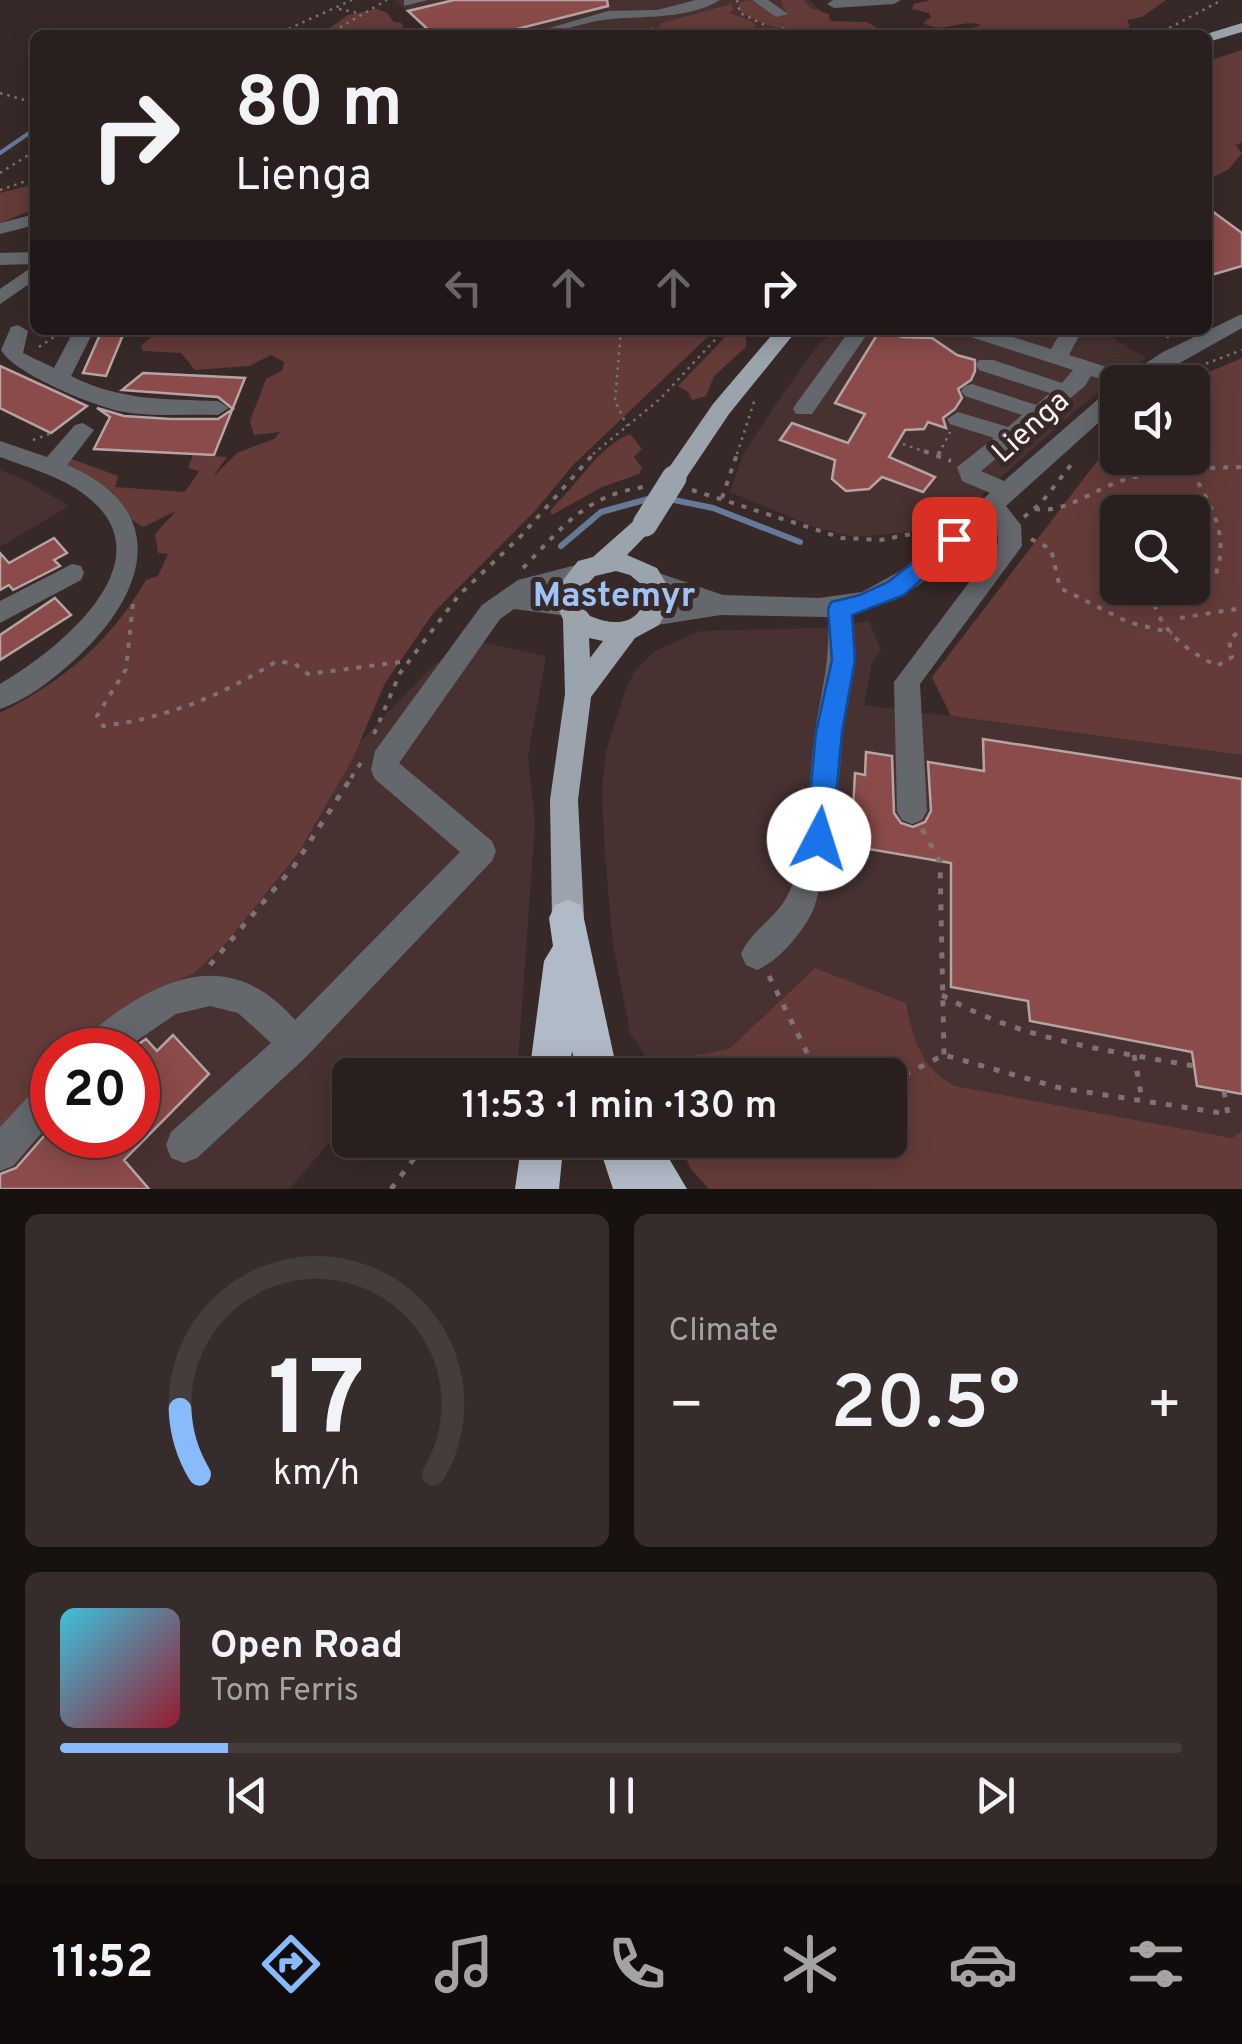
<!DOCTYPE html>
<meta charset="utf-8">
<style>
:root{--surface:#291f1e;--page:#352c2b;--text:#f1f3f6;--muted:#a5a2a4;--line:#453d3c;--accent:#89bafc}
body{margin:0;font-family:Overpass,sans-serif;background:var(--page);color:var(--text);height:100vh;display:flex;flex-direction:column;font-size:38px;white-space:nowrap}
*{box-sizing:border-box;margin:0}
p{font-size:32px;color:var(--muted)}
.icon{flex:none;width:55px;height:55px;fill:none;stroke:currentColor;stroke-width:2;stroke-linecap:round;stroke-linejoin:round}
.map{position:relative;height:1189px;overflow:hidden}
.side{display:flex;flex-direction:column;gap:25px;padding:25px;background:#171110;flex:1}
.side>*{flex:none}
.guide{position:absolute;left:30px;top:30px;width:1182px;height:305px;border-radius:15px;box-shadow:0 5px 25px #0003,0 0 0 2px var(--line);background:#291f1e;color:var(--text);overflow:hidden}
.fabs{position:absolute;left:1100px;top:365px;display:grid;gap:20px}
.fabs a{display:grid;place-items:center;width:110px;height:110px;border-radius:15px;background:var(--surface);box-shadow:0 5px 25px #0003,0 0 0 2px var(--line);font-size:50px}
.speed{position:absolute;left:30px;top:1028px;display:flex;gap:20px;font-size:50px;font-weight:700;text-align:center}
.speed>*{display:grid;place-content:center;width:130px;height:130px;border-radius:50%;background:var(--surface);box-shadow:0 5px 25px #0003,0 0 0 2px var(--line);line-height:1}
.speed .limit{border:15px solid #d22;background:#fff;color:#111}
.pin{position:absolute;display:grid;place-items:center;width:85px;height:85px;color:#fff;margin:-42px;border-radius:20px;box-shadow:0 5px 15px #0006}
.me{position:absolute;width:110px;margin:-55px;rotate:5deg;stroke-linejoin:round;filter:drop-shadow(0 0 8px #0008)}
.turn{display:flex;align-items:center;gap:35px;height:210px;padding:0 40px;font-size:45px}
.turn .icon{width:130px;height:130px;stroke-width:2.5}
.turn b{display:block;font-size:70px;line-height:85px}
.lanes{display:flex;align-items:center;height:95px;padding:0 40px;background:#0003;justify-content:center;gap:50px;direction:ltr}
.lanes .off{opacity:.35}
.big{font-size:75px;font-weight:600;line-height:1.1}
.side .tile{flex:1;display:flex;flex-direction:column;justify-content:center;gap:15px;min-width:0;padding:0 35px;border-radius:15px;background:var(--page)}
.side .dial{align-items:center;gap:0}
.dial svg{height:260px;overflow:visible;fill:none;stroke:var(--line);stroke-width:7;stroke-linecap:round;text-anchor:middle}
.dial text{fill:var(--text);stroke:none}
.song{display:flex;align-items:center;gap:30px}
.cover{width:120px;height:120px;border-radius:15px;background:linear-gradient(135deg,hsl(190 70% 55%),hsl(350 70% 35%))}
.played{height:10px;border-radius:5px;background:linear-gradient(90deg,var(--accent) 15%,var(--line) 15%)}
.keys{display:flex;justify-content:space-around;direction:ltr}
.heat{display:flex;justify-content:space-between;align-items:center;font-size:55px;direction:ltr}
.side .tiles{flex:1;display:grid;gap:25px;grid-template-columns:1fr 1fr}
.tile:last-child{grid-column:span 2}
.trip{position:absolute;left:332px;top:1058px;width:575px;height:100px;border-radius:15px;background:var(--surface);box-shadow:0 5px 25px #0003,0 0 0 2px var(--line);font-weight:600;line-height:100px;text-align:center}
.tab-bar{display:flex;height:160px;justify-content:space-around;align-items:center;background:#100c0c;color:var(--muted)}
.tab-bar .icon{width:70px;height:70px}
.tab-bar .active{color:var(--accent)}
.tab-bar b{font-size:45px;color:var(--text)}
.map>svg:first-child{display:block}
</style>
<div class="map">
<svg width="1242" height="1189" viewBox="0 0 1242 1189">
<rect width="100%" height="100%" fill="#372928"/>
<!-- built -->
<path fill="#473231" d="M395,0h413l42,35h-419z
M840,330h260l46,28 -70,52 -89,80 -34,38 -97,9 -40,-9 -86,-36 13,-38 39,-59 38,-53z
M0,470l23,9 46,27 -69,41z
M869,621l12,30 -9,11 -8,43 378,50v376l-10,7 -277,-52 -20,-10 -21,-34 -8,-39 -91,-35 -86,81 -79,14 -20,-30 -17,-89 -8,-89 -3,-65 4,-39 19,-60 10,-21 20,-19 45,-20 116,-3z
M466,639l80,17 -18,100 7,65 -18,254h-167v51l-7,1 -54,62h-289v-72l52,-55v73h86v-85h-74l365,-380z"/>
<!-- green -->
<path fill="#643b39" fill-rule="evenodd" d="M750,0l22,13h14l-5,-13h23l6,8 19,6 1,7 37,1 10,6 -8,5 -16,-2 -2,4c-35,0 -84,-3 -112,-25v-7z
M931,0h235l-24,17 -15,3 3,6 -12,9h-147l-4,-5 14,-5c-22,-7 -37,10 -58,-2l8,-6 -2,-4 -17,-4 2,-5z
M732,4l1,7 -5,1 27,11v6c-23,10 -76,13 -96,-1l3,-5z
M377,9l10,4 7,9 8,1 2,12h-84l28,-20z
M1242,50v93l-7,2 7,8 -13,16 -21,11v-119z
M35,184v25l-35,14v-30z
M185,330h530l-141,134 -40,48 -100,100 -49,71 -32,75 -54,94 -73,91 -31,29 -24,12 -86,66h-33v32l-52,53v-422c65,-33 109,-70 146,-133l12,-4 10,-22 -10,-1 -3,-19 21,-23 -33,16 -11,-7 -20,-28 -47,-27 4,-7 49,18 -3,11 70,5 14,-21 -11,-3 5,-13 34,2 -15,21 25,-25 37,-14 6,-7 -26,3 -4,-14 16,-42 17,-9 1,-8 -13,-7 -22,11 -54,4 -14,-17 -38,-2 -2,-5 10,-9z
M732,330h14v17l-32,29 -8,20 -14,4 -4,-8 -10,-6z
M1242,358v397l-291,-39 -19,-39 185,-242 1,23h74v-76h-6zM1192,512v76h-74v-76z
M630,434l12,15 -8,8 8,11 -3,6 -37,13 -50,28 -2,-3 4,-6c23,-21 46,-61 76,-72z
M815,968l91,35c7,36 15,66 49,83l277,52 10,-7v58h-533l-19,-21 -11,-28h211v-65h-235l-5,-12 79,-14z"/>
<g fill="none" stroke-linecap="round" stroke-linejoin="round">
<!-- stream-far1 -->
<path stroke="#657a99" stroke-width="4" d="M0,153l35,-24"/>
<!-- stream -->
<path stroke="#657a99" stroke-width="6" d="M669,499l44,9 87,34
M561,546l40,-34 51,-14"/>
</g>
<!-- building -->
<path fill="#8a4b4a" stroke="#b5a4a3" stroke-width="2.5" d="M454,0h153l1,6 -115,29h-59l-26,-24z
M1208,208l34,25v33l-34,10z
M102,330h23l-19,46 -23,-3z
M880,330l22,7 30,1 25,17 18,5v11l-4,9 -13,9 4,9 -7,11 -12,9 3,10 -18,-6 -4,7 -19,1 -16,27 46,20 -12,15 -41,-15 -13,12 -23,2 -14,-12 3,-19 -55,-20 12,-17 56,20 17,-29 -30,-11z
M0,366l59,27 28,13 -36,27 -51,-25z
M143,373l102,5 -31,77 -120,-6 16,-32 -13,-9 27,8 47,3h47l15,-10 -15,-12 -96,-7z
M54,538l13,15 -13,7 6,6 -47,24 -4,-5 -9,5v-37l9,10z
M55,598l16,17 -71,45v-25z
M983,739l259,40v315l-45,-8 -5,-34 -162,-31 -2,-20 -77,-14v-124l-100,-17 4,-73 10,2 1,-23 26,4 2,57 7,10 12,4 12,-5 6,-11 -3,-49 56,9z
M173,1035l36,39 -85,86 25,29h-149v-15l16,-6 29,-33h93v-85h-8l16,-11 11,12z"/>
<g fill="none" stroke-linecap="round" stroke-linejoin="round">
<!-- path-far2 -->
<path stroke="#7f7272" stroke-width="2.5" stroke-dasharray="2.5 5" stroke-linecap="butt" d="M737,0l3,13 27,13
M339,9l19,4
M651,28l9,7
M782,28l34,7
M275,35l77,-35
M327,35l60,-35
M743,35l35,-7
M1156,35l66,-35
M0,93l35,10
M0,173l35,-22
M0,190l35,-12
M621,330l-6,71 12,25
M1153,330l17,8
M39,347l21,-14
M1192,369l50,-19
M33,440l19,-7
M903,444l28,10
M593,454l67,-55 64,-69
M737,454l18,-55
M939,454l11,-22"/>
<!-- path-far1 -->
<path stroke="#7f7272" stroke-width="4" stroke-dasharray="5 8" stroke-linecap="butt" d="M924,451l27,10
M938,456l2,-5
M1192,471c20,38 39,65 22,108l-22,7
M692,490l150,48 38,2 48,-9
M722,498l16,-47
M1035,509c31,5 60,-21 89,-29 38,-11 79,-12 118,-13
M1024,517l17,-14 33,-42
M1031,539l20,10 9,39 68,34 44,11
M523,568c40,-41 60,-71 120,-81
M1188,588l-34,15c9,31 36,49 63,63l15,-9 -3,-17 13,-11
M133,604l-7,65 -29,47 6,10c64,-8 120,-31 174,-65l18,3 13,10 100,-13
M1180,618l62,-10
M374,734l26,-61 59,-78 62,-59 75,-85
M351,778l11,-17"/>
<!-- path -->
<path stroke="#7f7272" stroke-width="5" stroke-dasharray="6 10" stroke-linecap="butt" d="M922,829l18,33 4,193
M210,965l84,-99 59,-91
M769,976l49,99
M942,995c78,45 164,55 252,71
M1134,1055l8,44
M464,1075l2,-6
M890,1082l54,-27 116,33 168,26 -4,-23
M391,1189l37,-49"/>
<!-- minor -->
<path fill="#64686d" fill-rule="evenodd" d="M404,0h24l-24,6z
M696,0h24c-31,19 -74,16 -109,19 -30,3 -56,16 -86,16l83,-24 49,-1z
M752,0h16l20,14 -12,3z
M901,0l-7,4 -60,4 -7,-4 6,-4z
M35,214v11l-35,9v-11z
M35,252v12l-35,1v-12z
M35,265v15l-35,24v-15z
M1242,314v14l-96,54 -28,3 -27,-9 -6,10 -104,85 23,10 107,-93 7,-2v19l-112,101 15,19 1,21 -102,138 7,127 -5,9 -10,4 -10,-4 -5,-9 -3,-129 104,-138 -1,-17 -6,-7 -71,64 -23,15 -44,15 3,46 -13,72 -9,107 -20,69c-9,22 -35,53 -57,62l-11,-5 -5,-11c9,-22 32,-34 44,-54 24,-39 23,-121 30,-168 7,-43 15,-70 13,-115l-107,-2 -70,11 -9,-3 -4,-7 4,-7 39,-9 -37,-12 -3,-7 3,-7 9,-3 70,24 96,3 43,-6 40,-22 88,-77 -28,-12 -5,-14 37,-29 -44,-14 -3,-5 11,-7 50,15 14,-12 -57,-19 -4,-5 4,-5 7,-2 64,21 14,-12 -71,-23 -3,-5 3,-5h14l69,23 11,-13 -111,-36 -3,-4h31l61,19 11,-19h20l-13,25 60,19 34,-22z
M18,325l10,6 -5,22 31,15 20,-38h20l-23,46c51,25 92,23 147,25l11,7 -11,7c-30,-1 -64,2 -94,-3 -28,-5 -110,-38 -123,-62l10,-23z
M850,330h20l-58,84h-16l-3,-5 3,-5z
M83,423l11,7 -27,35c109,46 77,134 4,198 -20,18 -45,37 -71,46v-25c57,-33 172,-124 85,-189 -25,-19 -56,-27 -85,-38v-16l47,16 28,-32z
M72,564l9,2 3,7 -3,7 -81,43v-22z
M580,564l9,2 3,7 -3,7 -48,13 36,6 4,7 -4,7 -9,3 -54,-7 -14,10 -101,144 93,78 4,10 -4,10 -186,196 -109,101 -13,5 -13,-5 -5,-13 5,-13 100,-89 -33,-30 -28,-7 -34,8 -53,36h-42c8,-19 27,-32 45,-44 62,-40 117,-45 169,14l165,-168 -85,-73 -4,-9 4,-19 107,-146 36,-25z
M52,1079v42l-39,45 -13,5v-44l40,-43z"/>
<!-- major -->
<path fill="#9ba3ad" fill-rule="evenodd" d="M1242,23v9l-34,10v-7h-5z
M776,330h21l-68,84 -47,70h-16l-3,-6 3,-6 47,-68z
M645,515l12,9 -30,31 30,13 10,17 4,18 -12,22 -24,13 -44,59 -13,103 6,118 -5,11 -11,4 -11,-4 -5,-11 -2,-118 15,-106 -2,-75 -5,-10 -1,-21 21,-27 15,-4 44,-39zM616,571l14,4 13,11c5,36 -24,43 -53,30l-7,-9 -1,-17 13,-14zM589,638l14,3 -13,17z"/>
<!-- highway -->
<path fill="#b1bac7" fill-rule="evenodd" d="M568,900l13,5 37,170h-40l-6,-24 -3,24h-40l15,-114 9,-15 -4,-28 6,-13z
M522,1140h42l-5,49h-44z
M597,1140h61l29,49h-74z"/>
<!-- major-bridge -->
<path stroke="#9ba3ad" stroke-width="25" d="M645,524l29,-46"/>
</g>
<!-- route -->
<path fill="#1a73e8" stroke="#114b97" stroke-width="2.5" d="M954,531l7,3 4,5 -4,6 -57,50 -52,20 3,45 -13,72 -10,107 -3,9 -10,3 -10,-3 -3,-9 10,-107 16,-72 -4,-51 3,-7 29,-7 28,-13z"/>
<g text-anchor="middle" stroke-width="10" stroke-linejoin="round" paint-order="stroke">
<!-- street labels -->
<g font-size="30" fill="#fbf1f1" stroke="#372928">
<text transform="translate(1030 426) rotate(-42)" y="10">Lienga</text>
</g>
<!-- quarter labels -->
<g font-size="35" font-weight="bold" fill="#9ec3f4" stroke="#372928">
<text x="614" y="606">Mastemyr</text>
</g>
</g>
</svg>
<div class="fabs">
<a><svg class="icon" aria-label="sound" viewBox="0 0 24 24"><path d="M4 9h4l5-4v14l-5-4H4zM17 9q2 3 0 6"/></svg></a>
<a><svg class="icon" aria-label="search" viewBox="0 0 24 24"><circle cx="10" cy="10" r="6"/><path d="M15 15l6 6"/></svg></a>
</div>
<div class="speed"><div class="limit">20</div></div>
<div class="pin" style="left:954px;top:539px;background:#d93025"><svg class="icon" aria-label="arrive" viewBox="0 0 24 24"><path d="M6 21V4h12l-3 4 3 4H6"/></svg></div>
<svg class="me" style="left:819px;top:839px" viewBox="-20 -20 40 40"><circle r="19" fill="#fff"/><path d="M0-13L10 11 0 6-10 11z" fill="#1a73e8"/></svg>
<div class="trip">11:53 · 1 min · 130 m</div>
<div class="guide">
<div class="turn"><svg class="icon" aria-label="right" viewBox="0 0 24 24"><path d="M7 20v-9h11M14 6l5 5-5 5"/></svg><div><b>80 m</b>Lienga</div></div>
<div class="lanes"><svg class="icon off" aria-label="left" viewBox="0 0 24 24"><path d="M17 20v-9H6M10 6l-5 5 5 5"/></svg><svg class="icon off" aria-label="ahead" viewBox="0 0 24 24"><path d="M12 20V5M6 11l6-6 6 6"/></svg><svg class="icon off" aria-label="ahead" viewBox="0 0 24 24"><path d="M12 20V5M6 11l6-6 6 6"/></svg><svg class="icon" aria-label="right" viewBox="0 0 24 24"><path d="M7 20v-9h11M14 6l5 5-5 5"/></svg></div>
</div>
</div>
<section class="side">
<div class="tiles">
<div class="tile dial"><svg viewBox="0 0 100 80">
<path d="M14 69A42 42 0 1 1 86 69"/>
<path d="M14 69A42 42 0 0 1 8 49" stroke="#89bafc"/>
<text x="50" y="56" font-size="32" font-weight="700">17</text>
<text x="50" y="72" font-size="11">km/h</text>
</svg></div>
<div class="tile"><p>Climate</p>
<div class="heat"><a>−</a><b class="big">20.5°</b><a>+</a></div>
</div>
<div class="tile">
<div class="song"><i class="cover"></i><div><b>Open Road</b><p>Tom Ferris</p></div></div>
<div class="played"></div>
<div class="keys"><svg class="icon" aria-label="previous" viewBox="0 0 24 24"><path d="M18 5L8 12l10 7zM5 5v14"/></svg><svg class="icon" aria-label="pause" viewBox="0 0 24 24"><path d="M8 5v14M16 5v14"/></svg><svg class="icon" aria-label="next" viewBox="0 0 24 24"><path d="M6 5l10 7-10 7zM19 5v14"/></svg></div>
</div>
</div>
</section>
<nav class="tab-bar">
<b>11:52</b>
<svg class="icon active" aria-label="directions" viewBox="0 0 24 24"><path d="M12 3l9 9-9 9-9-9zM9 14v-3h6M13 9l2 2-2 2"/></svg>
<svg class="icon" aria-label="music" viewBox="0 0 24 24"><path d="M9 18V5l10-2v13"/><circle cx="6" cy="18" r="3"/><circle cx="16" cy="16" r="3"/></svg>
<svg class="icon" aria-label="phone" viewBox="0 0 24 24"><path d="M5 4h4l2 5-3 2q2 4 5 5l2-3 5 2v4C11 20 4 13 5 4z"/></svg>
<svg class="icon" aria-label="climate" viewBox="0 0 24 24"><path d="M12 3v18M4 7l16 10M4 17L20 7"/></svg>
<svg class="icon" aria-label="car" viewBox="0 0 24 24"><path d="M5 17H2v-5l4-1 3-4h7l3 4 3 1v5h-3M9 17h6M6 11h13"/><circle cx="7" cy="17" r="2"/><circle cx="17" cy="17" r="2"/></svg>
<svg class="icon" aria-label="filters" viewBox="0 0 24 24"><path d="M4 7h16M4 17h16"/><circle cx="9" cy="7" r="2"/><circle cx="15" cy="17" r="2"/></svg>
</nav>
